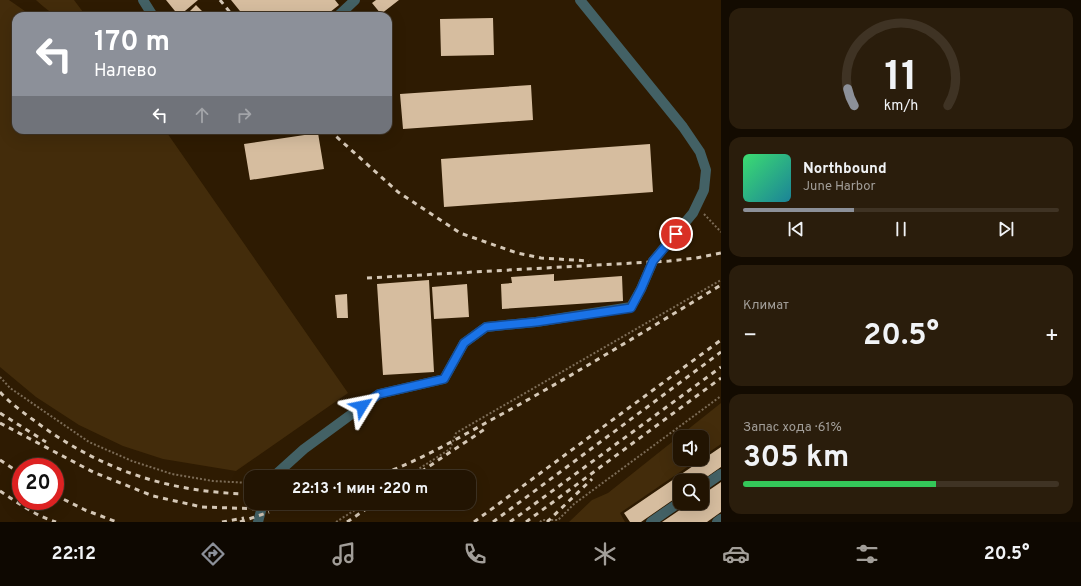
<!DOCTYPE html>
<html lang="ru">
<meta charset="utf-8">
<style>
:root{--surface:#221402;--page:#2a1d0c;--text:#f1f3f6;--muted:#a29e99;--line:#3f3324;--accent:#8c9099}
body{margin:0;font-family:Overpass,sans-serif;background:var(--page);color:var(--text);height:100vh;display:flex;flex-direction:column;font-size:15px;white-space:nowrap}
*{box-sizing:border-box;margin:0}
p{font-size:13px;color:var(--muted)}
.icon{flex:none;width:22px;height:22px;fill:none;stroke:currentColor;stroke-width:2;stroke-linecap:round;stroke-linejoin:round}
.map{position:relative;flex:1;overflow:hidden}
.sheet{display:flex;flex-direction:column;gap:8px;padding:8px;background:#130b01;width:360px}
.sheet>*{flex:none}
.guide{position:absolute;left:12px;top:12px;width:380px;height:122px;border-radius:12px;box-shadow:0 4px 16px #0002,0 0 0 1px var(--line);background:#8c9099;color:#fff;overflow:hidden}
.tools{position:absolute;left:673px;top:430px;display:grid;gap:8px}
.tools a{display:grid;place-items:center;width:36px;height:36px;border-radius:8px;background:var(--surface);box-shadow:0 4px 16px #0002,0 0 0 1px var(--line);font-size:20px}
.speed{position:absolute;left:12px;top:458px;display:flex;gap:8px;font-size:20px;font-weight:700;text-align:center}
.speed>*{display:grid;place-content:center;width:52px;height:52px;border-radius:50%;background:var(--surface);box-shadow:0 4px 16px #0002,0 0 0 1px var(--line);line-height:1}
.speed .limit{border:6px solid #d22;background:#fff;color:#111}
.pin{position:absolute;display:grid;place-items:center;width:34px;height:34px;color:#fff;margin:-17px;border:2px solid #fff;border-radius:50%;box-shadow:0 1px 4px #0007}
.me{position:absolute;width:44px;margin:-22px;rotate:55deg;stroke-linejoin:round;filter:drop-shadow(0 0 3px #0008)}
.turn{display:flex;align-items:center;gap:14px;height:84px;padding:0 16px;font-size:18px}
.turn .icon{width:52px;height:52px;stroke-width:2.5}
.turn b{display:block;font-size:28px;line-height:34px}
.lanes{display:flex;align-items:center;height:38px;padding:0 16px;background:#0003;justify-content:center;gap:20px;direction:ltr}
.lanes .off{opacity:.35}
.big{font-size:30px;font-weight:700;line-height:1.1}
.sheet .card{flex:1;display:flex;flex-direction:column;justify-content:center;gap:6px;min-width:0;padding:0 14px;border-radius:12px;background:var(--page)}
.sheet .dial{align-items:center;gap:0}
.dial svg{height:104px;overflow:visible;fill:none;stroke:var(--line);stroke-width:7;stroke-linecap:round;text-anchor:middle}
.dial text{fill:var(--text);stroke:none}
.song{display:flex;align-items:center;gap:12px}
.cover{width:48px;height:48px;border-radius:6px;background:linear-gradient(135deg,hsl(140 70% 55%),hsl(190 70% 35%))}
.played{height:4px;border-radius:2px;background:linear-gradient(90deg,var(--accent) 35%,var(--line) 35%)}
.keys{display:flex;justify-content:space-around;direction:ltr}
.heat{display:flex;justify-content:space-between;align-items:center;font-size:22px;direction:ltr}
.charge{height:6px;border-radius:3px;background:linear-gradient(90deg,#34c759 61%,var(--line) 0)}
.trip{position:absolute;left:244px;top:470px;width:232px;height:40px;border-radius:12px;background:var(--surface);box-shadow:0 4px 16px #0002,0 0 0 1px var(--line);font-weight:700;line-height:40px;text-align:center}
.menu{display:flex;height:64px;justify-content:space-around;align-items:center;background:#0e0801;color:var(--muted)}
.menu .icon{width:28px;height:28px}
.menu .selected{color:var(--accent)}
.menu b{font-size:18px;color:var(--text)}
main{display:flex;flex:1;min-height:0}
.map>svg:first-child{display:block}
</style>
<main>
<div class="map">
<svg width="721" height="522" viewBox="0 0 721 522">
<rect width="100%" height="100%" fill="#2e1b02"/>
<!-- green -->
<path fill="#432c0b" d="M0,0h9l23,16h-16v114h149l183,263 -112,78 -73,-12 -40,-13 -44,-21 -43,-28 -36,-30z
M36,0h38l12,16c-26,0 -30,3 -50,-16z
M721,403v41l-19,13v-20h-22v22h19l-79,54 5,9h-56l23,-22 16,-7z"/>
<!-- building -->
<path fill="#d6bd9f" d="M166,0h32l-19,16z
M231,0h104l4,5 -14,11h-81z
M376,0h23l-18,14 -9,-11z
M196,5l11,11h-22z
M493,18l1,37 -53,1 -1,-37z
M531,85l2,35 -130,9 -3,-35z
M318,133l6,36 -74,11 -6,-36z
M650,144l3,48 -209,15 -3,-48z
M554,274v7l68,-5 1,25 -121,8 -1,-25 11,-1 -1,-6z
M429,280l5,92 -51,3 -6,-91z
M467,284l2,33 -35,2 -2,-32z
M347,294l1,24h-11l-2,-23z
M721,447v20l-20,14h-21v14l-39,27h-11l-6,-9z
M721,482v30l-14,10h-45l28,-19h12v-8z"/>
<g fill="none" stroke-linecap="round" stroke-linejoin="round">
<!-- path -->
<path stroke="#7c6c57" stroke-width="2" stroke-dasharray="2 2" stroke-linecap="butt" d="M704,214l17,18
M0,377l10,11 79,54 43,19 40,13 41,7 38,2
M406,477l44,-28 6,-16 265,-153
M336,522l30,-19
M540,522l2,-2h16l16,-16 147,-108"/>
<!-- minor -->
<path stroke="#436165" stroke-width="10" d="M143,0l10,16
M338,16l17,-16
M273,477l31,-28 75,-55 65,-15 20,-36 22,-16 50,-5 95,-15 10,-18 12,-28 40,-48 11,-23 2,-20 -6,-18 -17,-25 -103,-127
M702,487l19,-13
M258,522l5,-19
M651,522l29,-20
M717,522l4,-3"/>
<!-- rail -->
<path stroke="#d5c8b7" stroke-width="3" stroke-dasharray="5 5" stroke-linecap="butt" d="M220,0l13,16
M329,130l69,62 62,41 57,20 24,5 48,3
M367,278l302,-17 27,-3 25,-5
M0,392c12,13 28,24 43,35 64,45 130,66 208,67
M0,413l46,29
M0,423l93,49 60,24 49,11 60,2 31,-6
M0,460l21,14
M374,477c41,-14 79,-36 117,-57 78,-42 154,-89 230,-135
M413,477l72,-48
M0,491c18,12 36,25 56,31
M55,495l30,15 32,12
M222,522l22,-4
M240,522l29,-10
M347,522l28,-19
M474,522l247,-182
M493,522l228,-170
M510,522l211,-155
M526,522l195,-144
M547,522l45,-43"/>
</g>
<g fill="none" stroke-linecap="round" stroke-linejoin="round">
<!-- route casing -->
<g stroke="#114b97" stroke-width="10">
<path id="route" d="M362,406l17,-12 65,-15 20,-36 22,-16 50,-5 95,-14 10,-19 12,-28 23,-27"/>
</g>
<!-- route -->
<use href="#route" stroke="#1a73e8" stroke-width="7"/>
</g>
</svg>
<div class="tools">
<a><svg class="icon" aria-label="sound" viewBox="0 0 24 24"><path d="M4 9h4l5-4v14l-5-4H4zM17 9q2 3 0 6"/></svg></a>
<a><svg class="icon" aria-label="search" viewBox="0 0 24 24"><circle cx="10" cy="10" r="6"/><path d="M15 15l6 6"/></svg></a>
</div>
<div class="speed"><div class="limit">20</div></div>
<div class="pin" style="left:676px;top:234px;background:#d93025"><svg class="icon" aria-label="arrive" viewBox="0 0 24 24"><path d="M6 21V4h12l-3 4 3 4H6"/></svg></div>
<svg class="me" style="left:362px;top:406px" viewBox="-20 -20 40 40"><path d="M0-17L14 15 0 8-14 15z" fill="#1a73e8" stroke="#fff" stroke-width="4"/></svg>
<div class="trip">22:13 · 1 мин · 220 m</div>
<div class="guide">
<div class="turn"><svg class="icon" aria-label="left" viewBox="0 0 24 24"><path d="M17 20v-9H6M10 6l-5 5 5 5"/></svg><div><b>170 m</b>Налево</div></div>
<div class="lanes"><svg class="icon" aria-label="left" viewBox="0 0 24 24"><path d="M17 20v-9H6M10 6l-5 5 5 5"/></svg><svg class="icon off" aria-label="ahead" viewBox="0 0 24 24"><path d="M12 20V5M6 11l6-6 6 6"/></svg><svg class="icon off" aria-label="right" viewBox="0 0 24 24"><path d="M7 20v-9h11M14 6l5 5-5 5"/></svg></div>
</div>
</div>
<section class="sheet">
<div class="card dial"><svg viewBox="0 0 100 80">
<path d="M14 69A42 42 0 1 1 86 69"/>
<path d="M14 69A42 42 0 0 1 9 56" stroke="#8c9099"/>
<text x="50" y="56" font-size="32" font-weight="700">11</text>
<text x="50" y="72" font-size="11">km/h</text>
</svg></div>
<div class="card">
<div class="song"><i class="cover"></i><div><b>Northbound</b><p>June Harbor</p></div></div>
<div class="played"></div>
<div class="keys"><svg class="icon" aria-label="previous" viewBox="0 0 24 24"><path d="M18 5L8 12l10 7zM5 5v14"/></svg><svg class="icon" aria-label="pause" viewBox="0 0 24 24"><path d="M8 5v14M16 5v14"/></svg><svg class="icon" aria-label="next" viewBox="0 0 24 24"><path d="M6 5l10 7-10 7zM19 5v14"/></svg></div>
</div>
<div class="card"><p>Климат</p>
<div class="heat"><a>−</a><b class="big">20.5°</b><a>+</a></div>
</div>
<div class="card"><p>Запас хода · 61%</p><b class="big">305 km</b><div class="charge"></div></div>
</section>
</main>
<nav class="menu">
<b>22:12</b>
<svg class="icon selected" aria-label="directions" viewBox="0 0 24 24"><path d="M12 3l9 9-9 9-9-9zM9 14v-3h6M13 9l2 2-2 2"/></svg>
<svg class="icon" aria-label="music" viewBox="0 0 24 24"><path d="M9 18V5l10-2v13"/><circle cx="6" cy="18" r="3"/><circle cx="16" cy="16" r="3"/></svg>
<svg class="icon" aria-label="phone" viewBox="0 0 24 24"><path d="M5 4h4l2 5-3 2q2 4 5 5l2-3 5 2v4C11 20 4 13 5 4z"/></svg>
<svg class="icon" aria-label="climate" viewBox="0 0 24 24"><path d="M12 3v18M4 7l16 10M4 17L20 7"/></svg>
<svg class="icon" aria-label="car" viewBox="0 0 24 24"><path d="M5 17H2v-5l4-1 3-4h7l3 4 3 1v5h-3M9 17h6M6 11h13"/><circle cx="7" cy="17" r="2"/><circle cx="17" cy="17" r="2"/></svg>
<svg class="icon" aria-label="filters" viewBox="0 0 24 24"><path d="M4 7h16M4 17h16"/><circle cx="9" cy="7" r="2"/><circle cx="15" cy="17" r="2"/></svg>
<b>20.5°</b>
</nav>
